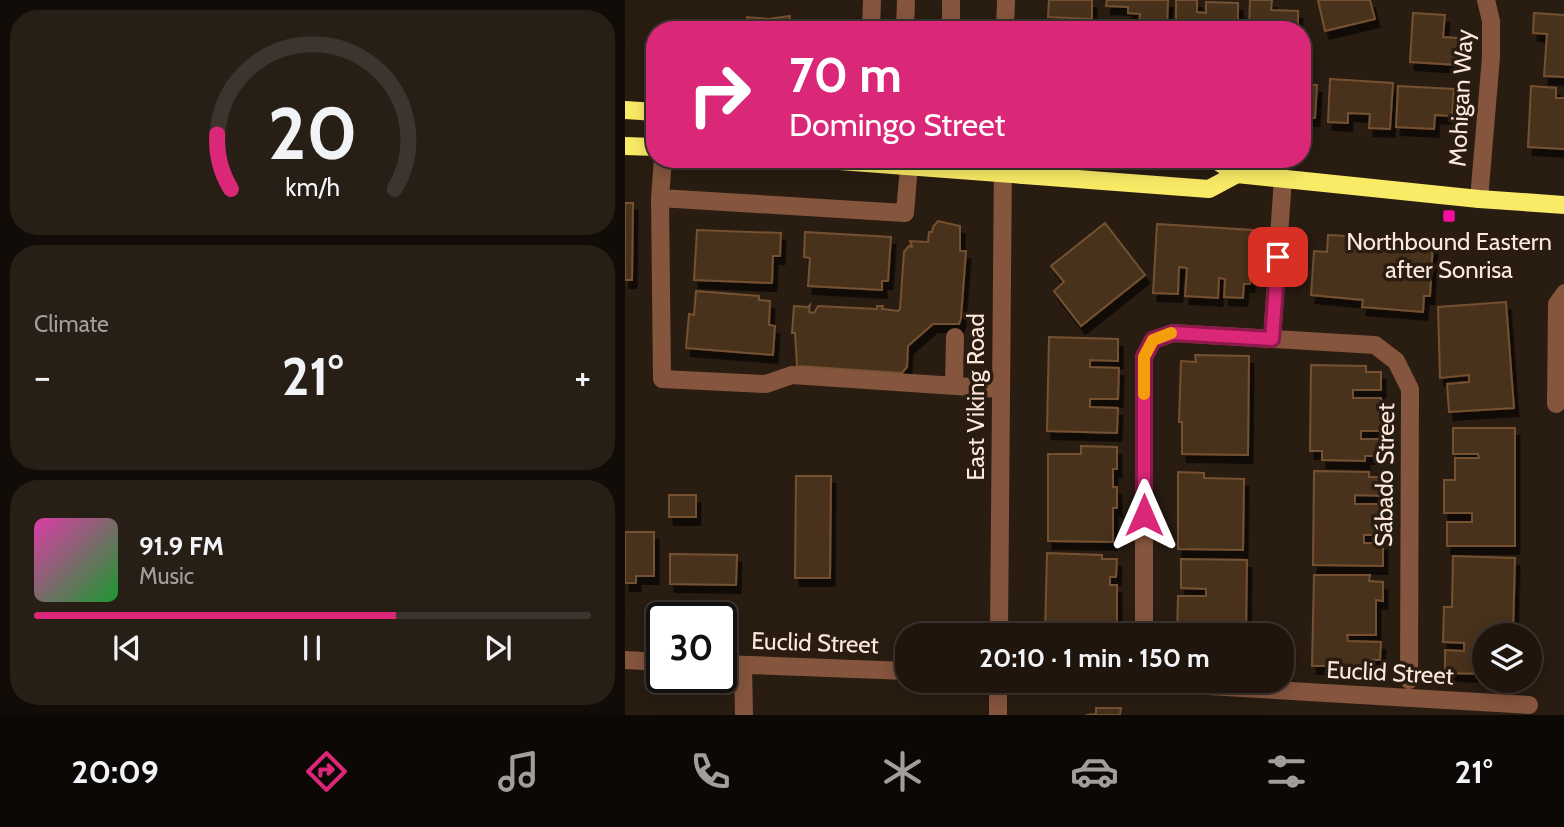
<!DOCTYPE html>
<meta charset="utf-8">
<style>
:root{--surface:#1f150d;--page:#271e16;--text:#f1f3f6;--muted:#a19f9d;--line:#3c342e;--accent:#db2777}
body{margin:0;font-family:Cabin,sans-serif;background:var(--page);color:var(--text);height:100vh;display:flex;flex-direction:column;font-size:26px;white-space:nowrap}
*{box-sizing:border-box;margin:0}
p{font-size:23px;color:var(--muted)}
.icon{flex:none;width:38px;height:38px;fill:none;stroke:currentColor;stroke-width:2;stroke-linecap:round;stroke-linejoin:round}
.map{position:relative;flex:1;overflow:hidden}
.panel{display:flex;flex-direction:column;gap:10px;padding:10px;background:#110c07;width:625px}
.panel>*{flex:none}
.banner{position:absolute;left:21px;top:21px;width:665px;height:147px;border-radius:28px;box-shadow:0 4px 18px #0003,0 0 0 2px var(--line);background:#db2777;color:#fff;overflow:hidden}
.tools{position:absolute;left:847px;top:623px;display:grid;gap:14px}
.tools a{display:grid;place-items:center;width:70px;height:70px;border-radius:50%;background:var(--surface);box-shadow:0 4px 18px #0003,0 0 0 2px var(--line);font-size:35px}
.speed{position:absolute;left:21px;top:602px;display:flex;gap:14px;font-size:35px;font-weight:700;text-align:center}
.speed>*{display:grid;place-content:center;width:91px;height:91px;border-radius:50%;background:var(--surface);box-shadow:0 4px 18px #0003,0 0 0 2px var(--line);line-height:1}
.speed .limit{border:4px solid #111;border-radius:10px;background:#fff;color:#111}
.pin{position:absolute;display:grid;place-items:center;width:60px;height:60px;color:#fff;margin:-30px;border-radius:14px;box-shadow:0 4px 10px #0006}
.me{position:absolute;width:77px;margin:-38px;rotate:0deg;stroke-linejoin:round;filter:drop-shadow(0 0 5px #0008)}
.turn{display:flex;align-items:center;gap:24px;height:147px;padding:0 28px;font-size:32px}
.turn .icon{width:91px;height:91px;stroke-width:2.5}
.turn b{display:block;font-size:49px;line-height:60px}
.big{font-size:52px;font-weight:700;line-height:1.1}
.panel .tile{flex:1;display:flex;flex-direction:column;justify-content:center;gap:10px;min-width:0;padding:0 24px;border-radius:28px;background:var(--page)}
.panel .dial{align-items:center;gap:0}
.dial svg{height:182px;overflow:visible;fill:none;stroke:var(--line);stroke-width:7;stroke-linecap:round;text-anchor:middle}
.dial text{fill:var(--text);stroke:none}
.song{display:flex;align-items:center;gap:21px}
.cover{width:84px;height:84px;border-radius:10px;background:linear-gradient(135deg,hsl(320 70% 55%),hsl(130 70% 35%))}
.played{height:7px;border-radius:4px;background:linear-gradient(90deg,var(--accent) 65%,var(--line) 65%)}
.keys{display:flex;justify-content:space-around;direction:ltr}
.heat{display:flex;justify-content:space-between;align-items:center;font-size:38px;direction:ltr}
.trip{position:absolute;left:270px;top:623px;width:399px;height:70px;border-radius:28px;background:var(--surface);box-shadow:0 4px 18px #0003,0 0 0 2px var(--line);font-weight:700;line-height:70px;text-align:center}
.tab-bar{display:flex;height:112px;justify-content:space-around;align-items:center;background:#0c0805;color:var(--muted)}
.tab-bar .icon{width:49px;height:49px}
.tab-bar .selected{color:var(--accent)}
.tab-bar b{font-size:32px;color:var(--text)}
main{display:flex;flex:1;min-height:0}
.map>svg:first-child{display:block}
</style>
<main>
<section class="panel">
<div class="tile dial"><svg viewBox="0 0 100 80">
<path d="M14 69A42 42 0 1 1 86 69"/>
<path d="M14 69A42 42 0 0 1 8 45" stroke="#db2777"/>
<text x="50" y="56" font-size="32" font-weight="700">20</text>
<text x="50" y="72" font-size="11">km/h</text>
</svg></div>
<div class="tile"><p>Climate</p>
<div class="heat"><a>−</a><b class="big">21°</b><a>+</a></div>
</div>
<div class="tile">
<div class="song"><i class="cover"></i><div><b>91.9 FM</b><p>Music</p></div></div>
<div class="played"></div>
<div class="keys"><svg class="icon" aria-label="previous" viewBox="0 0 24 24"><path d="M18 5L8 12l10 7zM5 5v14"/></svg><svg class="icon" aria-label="pause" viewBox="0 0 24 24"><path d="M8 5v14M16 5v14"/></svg><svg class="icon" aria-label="next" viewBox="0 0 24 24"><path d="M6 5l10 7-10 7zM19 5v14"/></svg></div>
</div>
</section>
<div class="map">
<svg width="940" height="715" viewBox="0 0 940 715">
<defs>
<filter id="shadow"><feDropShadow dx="4.5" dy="8" stdDeviation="0" flood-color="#0009"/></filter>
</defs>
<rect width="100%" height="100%" fill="#291c11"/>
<!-- building -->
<path fill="#49331e" stroke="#745131" stroke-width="2" filter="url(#shadow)" d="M424,0h43v19l-44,-2z
M482,0h61l-1,27 -28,-2 1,-11 -12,-1v-6l-22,-1z
M551,0h21v12l9,1v-11l32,1v20h-9l-1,7h-52z
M625,0h22l-1,10 27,1v19h-49z
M693,0h52l5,19 -50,12z
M788,13l32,2 -2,22 16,1 -2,27 -47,-3z
M909,13l31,2v62l-21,-1 3,-42 -14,-1z
M165,16l-1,14h-40l-2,-13 21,2z
M677,77l1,8h14l-2,33h-13z
M705,79l63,4 -3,46 -21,-1 1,-14 -22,-1v10l-20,-1z
M773,86l56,3 -2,27 -17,-1 -1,14 -38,-2z
M906,86l25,2v10h9v51l-37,-2z
M0,203h8l-1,77h-7z
M313,221l22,5v25h6l-5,67 -2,6h-26l-25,22 -1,21 -5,6 -105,-7 -2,-33h-3l2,-27 14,1 2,-2 -1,7 5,1 4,-7 59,3v-3h6l-1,3 16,2 2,-2 4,-57 5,-6 3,1 -2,-6 18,1 1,-10h3l1,-5z
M480,223l40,52 -64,51 -27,-35 10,-9 -13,-16z
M532,224l96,6 -3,54h-6l-1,14 -19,-1 1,-18 -6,-1 -1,20 -33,-2 2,-28 -8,-1 -1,27 -25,-1z
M72,230l84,3 -1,23h-7l-1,27 -78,-3z
M180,232l86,5 -3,44h-6v9l-74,-4 2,-28 -6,-1z
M703,235l105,6 -3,55h-6l-1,16 -61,-5 1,-7 -52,-5 3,-44 13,1z
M71,291l63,5v4l11,1 -1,24 6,1 -2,29 -87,-7 3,-34 5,1z
M881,302l8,106 -65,4 -2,-28 22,-2v-7l-29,3 -2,-71z
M424,337l69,2v22l-28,-1v7l29,1 -1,31h-28v8l28,1 -1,25 -70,-2z
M570,355l54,1 -1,99 -66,-1v-32h-3l2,-61 15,1z
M686,365l55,1v6h15v18h-28v8h28v33h-20v8h19v17h-15v5l-43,-1v-9h-12z
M828,428h62v118h-68v-24h25v-9h-28v-33h11v-22h24l-1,-4h-25z
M456,446l36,1v22h-4v18h4v21h-4v34l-65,-1v-87h33z
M689,471l55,1v5h15v19l-29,-1v9h29v31h-20v8h19v23l-70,-1z
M553,472l26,1v5l40,1 -1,71 -65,-1z
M171,476h35l-1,102h-35z
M44,495h27v22h-27z
M0,532h29v44h-18v7h-11z
M422,553l55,2v4h15l-1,18h-6v8h7v50h-72z
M45,554l67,1 -1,30 -66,-1z
M828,556l62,2 -2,77h-29v39l-39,-1v-23l19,1v-8l-21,-1 1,-35h8z
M556,559l66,1 -1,75h-69l1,-39h28v-7l-25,-1z
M689,575h56l-1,6 14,1v19l-7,-1v35h-29l1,6 33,1 -1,18h-12v6h-56z
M471,708h25l-1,7h-34l10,-1z"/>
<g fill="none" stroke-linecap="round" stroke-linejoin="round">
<!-- minor -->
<path stroke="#86553e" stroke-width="18" d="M246,30l1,-30
M280,30l1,-30
M326,30v-30
M380,30l1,-30
M38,159l-3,39 245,15 4,-47
M35,198l2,181 104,5 26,-9 208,14
M854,199l12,-142v-36l-5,-21
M647,339l11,-161
M329,386l1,-49
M931,404l1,-100 8,-11
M374,635l4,-476
M519,635v-278l9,-17 20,-7 202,12 21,16 14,28 -1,291
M0,660l37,2
M96,664l186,7
M118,665l1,50
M498,681l406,24
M373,715v-34"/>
<!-- major -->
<path stroke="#faeb66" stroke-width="18" d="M0,110l30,2
M0,146l30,1
M188,159l396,30 28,-15
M589,159l23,15 242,25 86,6"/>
</g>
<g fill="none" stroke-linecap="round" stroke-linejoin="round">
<!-- route casing -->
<g stroke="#8e194d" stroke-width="18">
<path id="route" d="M519,515v-158l9,-17 20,-7 99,6 6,-82"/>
</g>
<!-- route -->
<use href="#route" stroke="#db2777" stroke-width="12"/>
<!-- slow -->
<path stroke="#f59e0b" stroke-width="12" d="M519,394v-37l9,-17 18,-7"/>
</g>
<!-- markers -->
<rect fill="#f70e9f" stroke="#291c11" stroke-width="2.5" x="817" y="209" width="14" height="14" rx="3.5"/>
<g text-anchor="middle" stroke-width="7" stroke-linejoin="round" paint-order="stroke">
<!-- street labels -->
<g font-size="24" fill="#fee8db" stroke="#291c11">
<text transform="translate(836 98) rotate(-87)" y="8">Mohigan Way</text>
<text transform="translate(351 397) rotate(-90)" y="8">East Viking Road</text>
<text transform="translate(760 475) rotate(-89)" y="8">Sábado Street</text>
<text transform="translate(190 643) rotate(2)" y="8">Euclid Street</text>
<text transform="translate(765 673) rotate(3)" y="8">Euclid Street</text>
</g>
<!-- poi labels -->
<g font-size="24" fill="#fee8db" stroke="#291c11">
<text x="824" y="250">Northbound Eastern<tspan x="824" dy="28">after Sonrisa</tspan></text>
</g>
</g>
</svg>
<div class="tools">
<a><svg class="icon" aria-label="layers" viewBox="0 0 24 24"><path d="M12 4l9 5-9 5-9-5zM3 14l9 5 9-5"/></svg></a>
</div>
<div class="speed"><div class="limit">30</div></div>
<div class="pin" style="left:653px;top:257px;background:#d93025"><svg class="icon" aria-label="arrive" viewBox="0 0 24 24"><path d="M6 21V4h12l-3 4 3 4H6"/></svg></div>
<svg class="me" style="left:519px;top:515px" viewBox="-20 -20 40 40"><path d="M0-17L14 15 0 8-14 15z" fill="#db2777" stroke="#fff" stroke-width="4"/></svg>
<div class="trip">20:10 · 1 min · 150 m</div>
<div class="banner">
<div class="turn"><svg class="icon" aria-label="right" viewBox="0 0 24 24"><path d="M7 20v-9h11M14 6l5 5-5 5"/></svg><div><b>70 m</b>Domingo Street</div></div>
</div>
</div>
</main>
<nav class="tab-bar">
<b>20:09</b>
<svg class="icon selected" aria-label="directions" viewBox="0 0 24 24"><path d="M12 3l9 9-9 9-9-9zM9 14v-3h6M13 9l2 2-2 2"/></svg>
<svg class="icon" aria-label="music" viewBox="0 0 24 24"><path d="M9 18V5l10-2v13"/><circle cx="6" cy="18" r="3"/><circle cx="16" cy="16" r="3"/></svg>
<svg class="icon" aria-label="phone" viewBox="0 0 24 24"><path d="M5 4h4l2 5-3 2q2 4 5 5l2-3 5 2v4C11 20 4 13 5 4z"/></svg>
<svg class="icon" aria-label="climate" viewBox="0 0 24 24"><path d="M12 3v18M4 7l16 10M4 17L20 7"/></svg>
<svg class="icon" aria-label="car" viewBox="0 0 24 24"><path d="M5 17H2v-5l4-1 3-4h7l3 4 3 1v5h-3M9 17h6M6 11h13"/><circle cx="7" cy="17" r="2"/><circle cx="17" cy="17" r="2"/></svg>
<svg class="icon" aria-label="filters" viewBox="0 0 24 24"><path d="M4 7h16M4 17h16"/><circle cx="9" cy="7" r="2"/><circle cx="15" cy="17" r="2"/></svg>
<b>21°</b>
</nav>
